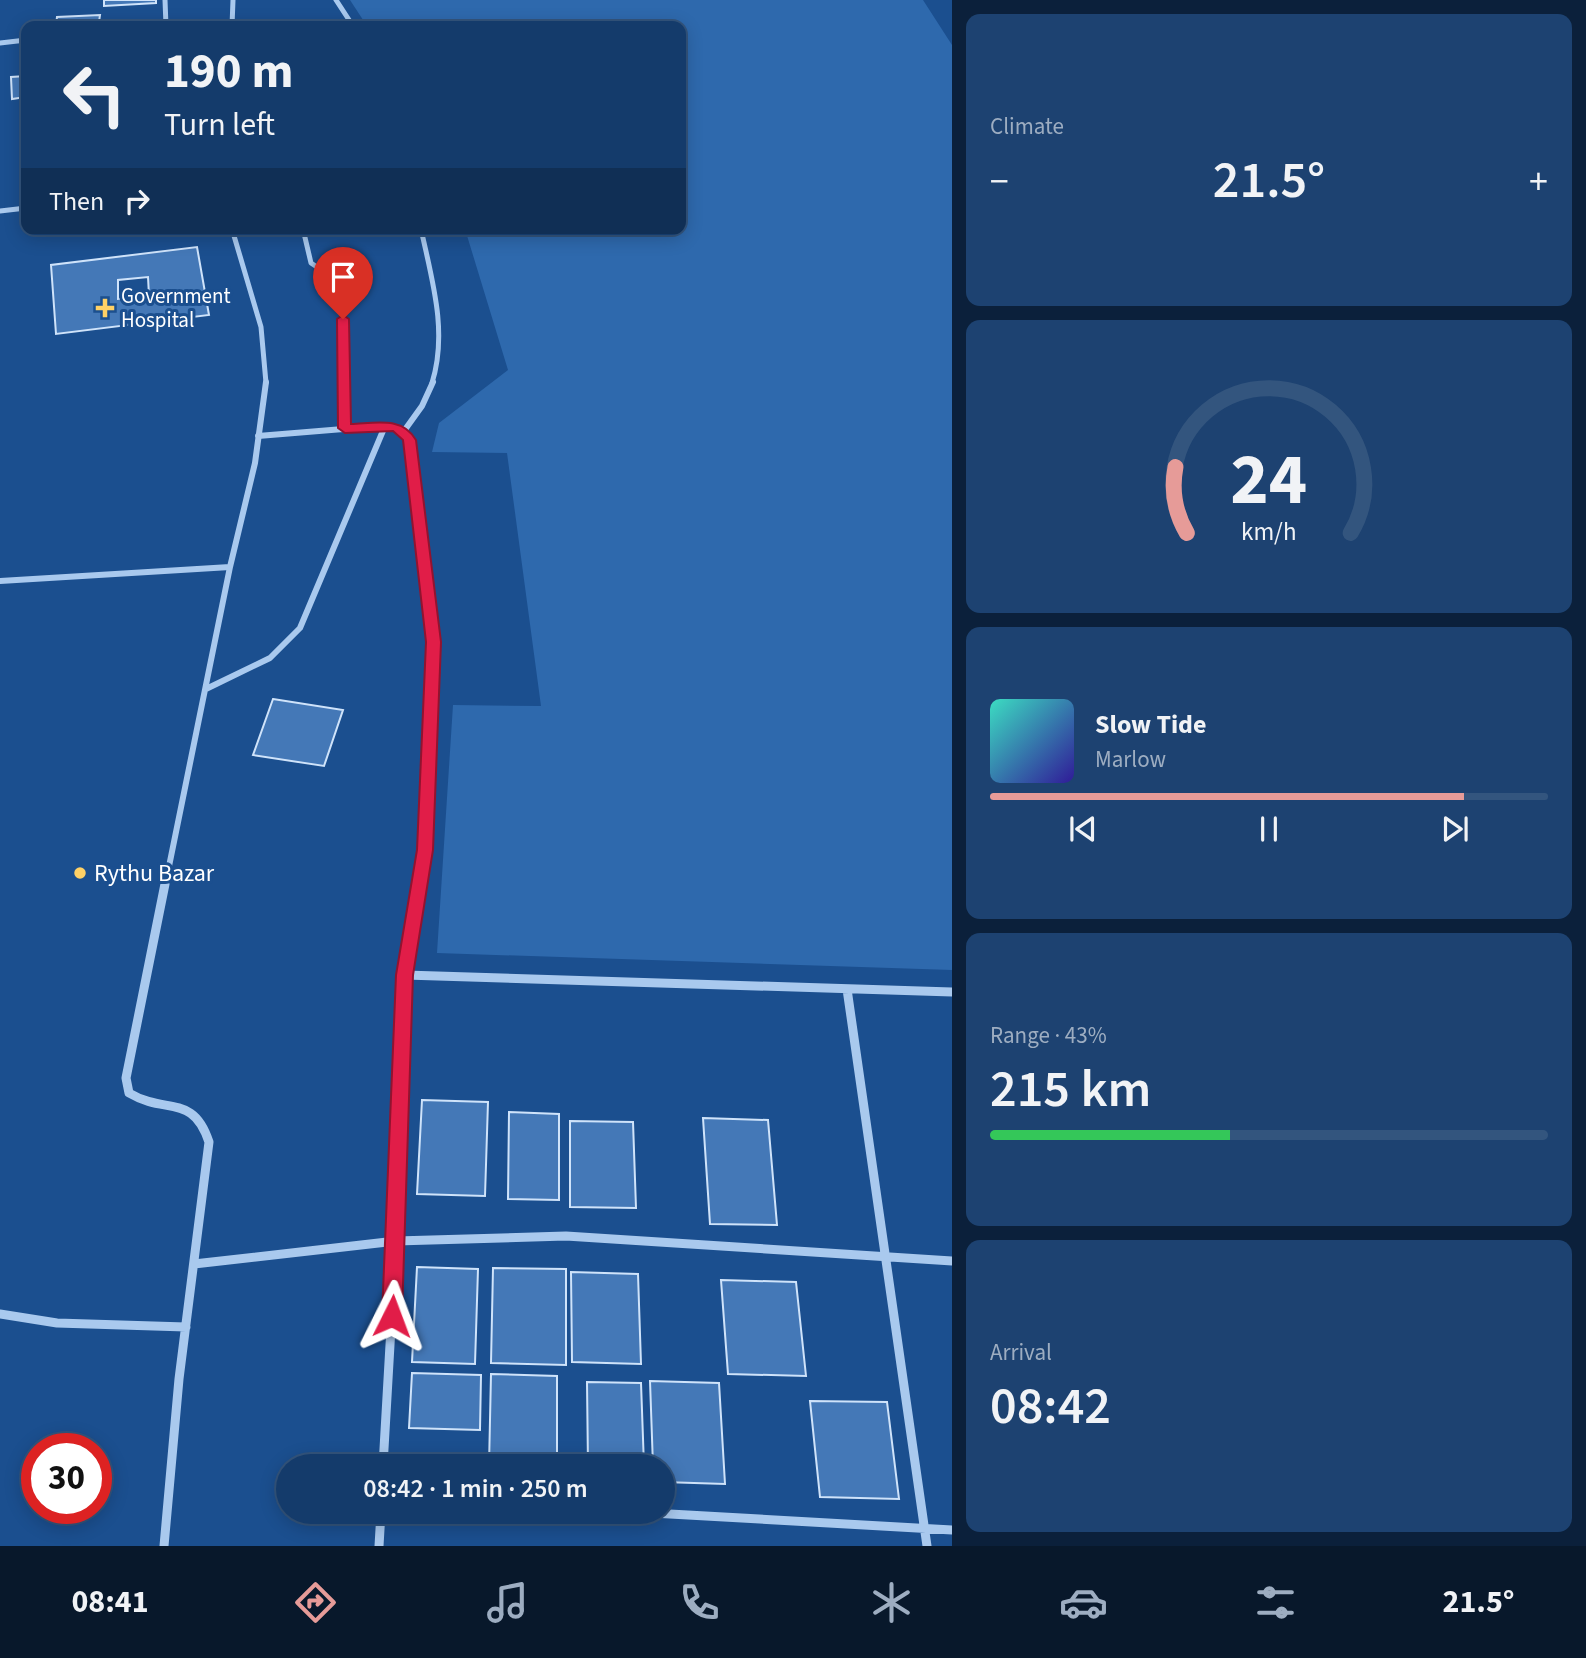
<!DOCTYPE html>
<meta charset="utf-8">
<style>
:root{--surface:#143b6b;--page:#1d4271;--text:#f1f3f6;--muted:#9dadc1;--line:#33557e;--accent:#e69b98}
body{margin:0;font-family:"Source Sans 3",sans-serif;background:var(--page);color:var(--text);height:100vh;display:flex;flex-direction:column;font-size:26px;white-space:nowrap}
*{box-sizing:border-box;margin:0}
p{font-size:23px;color:var(--muted)}
.icon{flex:none;width:38px;height:38px;fill:none;stroke:currentColor;stroke-width:2;stroke-linecap:round;stroke-linejoin:round}
.map{position:relative;flex:1;overflow:hidden}
.details{display:flex;flex-direction:column;gap:14px;padding:14px;background:#0b203b;width:634px}
.details>*{flex:none}
.banner{position:absolute;left:21px;top:21px;width:665px;height:214px;border-radius:14px;box-shadow:0 4px 18px #0003,0 0 0 2px var(--line);background:#143b6b;color:var(--text);overflow:hidden}
.speed{position:absolute;left:21px;top:1433px;display:flex;gap:14px;font-size:35px;font-weight:700;text-align:center}
.speed>*{display:grid;place-content:center;width:91px;height:91px;border-radius:50%;background:var(--surface);box-shadow:0 4px 18px #0003,0 0 0 2px var(--line);line-height:1}
.speed .limit{border:10px solid #d22;background:#fff;color:#111}
.pin{position:absolute;display:grid;place-items:center;width:60px;height:60px;color:#fff;margin:-72px -30px;border-radius:50% 50% 50% 0;rotate:-45deg;box-shadow:0 0 7px #0007}
.pin .icon{rotate:45deg}
.me{position:absolute;width:77px;margin:-38px;rotate:3deg;stroke-linejoin:round;filter:drop-shadow(0 0 5px #0008)}
.turn{display:flex;align-items:center;gap:24px;height:147px;padding:0 28px;font-size:32px}
.turn .icon{width:91px;height:91px;stroke-width:2.5}
.turn b{display:block;font-size:49px;line-height:60px}
.then{display:flex;align-items:center;height:66px;padding:0 28px;background:#0003;gap:14px;font-size:26px}
.big{font-size:52px;font-weight:600;line-height:1.1}
.details .tile{flex:1;display:flex;flex-direction:column;justify-content:center;gap:10px;min-width:0;padding:0 24px;border-radius:14px;background:var(--page)}
.details .dial{align-items:center;gap:0}
.dial svg{height:182px;overflow:visible;fill:none;stroke:var(--line);stroke-width:7;stroke-linecap:round;text-anchor:middle}
.dial text{fill:var(--text);stroke:none}
.song{display:flex;align-items:center;gap:21px}
.cover{width:84px;height:84px;border-radius:10px;background:linear-gradient(135deg,hsl(170 70% 55%),hsl(250 70% 35%))}
.played{height:7px;border-radius:4px;background:linear-gradient(90deg,var(--accent) 85%,var(--line) 85%)}
.keys{display:flex;justify-content:space-around;direction:ltr}
.heat{display:flex;justify-content:space-between;align-items:center;font-size:38px;direction:ltr}
.charge{height:10px;border-radius:5px;background:linear-gradient(90deg,#34c759 43%,var(--line) 0)}
.trip{position:absolute;left:276px;top:1454px;width:399px;height:70px;border-radius:35px;background:var(--surface);box-shadow:0 4px 18px #0003,0 0 0 2px var(--line);font-weight:600;line-height:70px;text-align:center}
.tabs{display:flex;height:112px;justify-content:space-around;align-items:center;background:#08182b;color:var(--muted)}
.tabs .icon{width:49px;height:49px}
.tabs .active{color:var(--accent)}
.tabs b{font-size:32px;color:var(--text)}
main{display:flex;flex:1;min-height:0}
.map>svg:first-child{display:block}
</style>
<main>
<div class="map">
<svg width="953" height="1546" viewBox="0 0 953 1546">
<rect width="100%" height="100%" fill="#1b4f8f"/>
<!-- green -->
<path fill="#2e69ad" d="M350,0h573l29,45v925l-515,-17 16,-248 88,1 -34,-253 -75,-1 7,-29 69,-53 -43,-141h216v-203h-314z"/>
<!-- building -->
<path fill="#4478b7" stroke="#cfe3fa" stroke-width="2" fill-rule="evenodd" d="M104,0h52v3l-52,3z
M100,15l-1,7 -43,3 1,-8z
M26,76v21l-14,2 -1,-22z
M197,247l12,68 -153,19 -5,-69zM148,277l1,19 -31,3v-19z
M273,699l70,11 -19,56 -71,-11z
M422,1100l66,2 -3,94 -68,-2z
M509,1112l50,2v86l-51,-1z
M703,1118l65,2 9,105 -67,-1z
M570,1121l63,1 3,86 -66,-1z
M417,1267l61,2 -3,95 -63,-2z
M493,1268l73,1v96l-75,-2z
M571,1272l67,2 3,90 -69,-2z
M721,1280l75,2 10,94 -78,-2z
M412,1373l69,2 -1,55 -71,-2z
M491,1374l66,2v90h-68z
M650,1381l69,2 6,101 -62,-2v-16h-10z
M587,1382l54,1 3,83h-56z
M810,1401l77,1 12,97 -79,-2z"/>
<g fill="none" stroke-linecap="round" stroke-linejoin="round">
<!-- minor-far2 -->
<path stroke="#a9c9ee" stroke-width="5" d="M165,0l1,26
M336,0l17,26
M232,26l1,-26
M0,43l26,-3
M0,211l26,-3
M232,229l29,98 5,56
M303,229l8,34 28,19 4,9 1,92
M421,229c11,51 27,103 11,154"/>
<!-- minor-far1 -->
<path stroke="#a9c9ee" stroke-width="6" d="M344,382l1,46
M404,431l18,-25 11,-24
M258,436l122,-10 24,5 6,9 22,178 2,47 -9,185 -6,36
M0,581l230,-14 25,-104 11,-81
M206,689l64,-31 30,-30 85,-202
M165,886l65,-319"/>
<!-- minor -->
<path stroke="#a9c9ee" stroke-width="9" d="M405,975l548,17
M847,989l80,557
M194,1264l202,-23 170,-5 387,25
M0,1314l57,9 129,4
M383,1466l13,-225 9,-266 15,-91
M634,1512l319,18
M164,1546l15,-167 30,-237c-16,-49 -43,-27 -80,-49l-3,-15 39,-194
M379,1546l2,-34"/>
</g>
<!-- route -->
<path fill="#e11d48" stroke="#92132f" stroke-width="2" d="M343,315l6,4 2,105c25,-1 51,-8 65,16l25,202 -8,208 -20,125 -11,341 -3,7 -7,3 -7,-3 -3,-7 14,-341 21,-125 9,-208 -23,-202 -10,-9 -48,2 -7,-5 -1,-109z"/>
<!-- markers -->
<g fill="#ffd166" stroke="#1b4f8f" stroke-width="2.5">
<path d="M101.5 297.5h7v7h7v7h-7v7h-7v-7h-7v-7h7z"/>
<circle cx="80" cy="873" r="7"/>
</g>
<g text-anchor="middle" stroke-width="6" stroke-linejoin="round" paint-order="stroke">
<!-- far-poi labels -->
<g font-size="21" fill="#fff" stroke="#1b4f8f" text-anchor="start">
<text x="121" y="303">Government<tspan x="121" dy="24">Hospital</tspan></text>
</g>
<!-- poi labels -->
<g font-size="24" fill="#fff" stroke="#1b4f8f" text-anchor="start">
<text x="94" y="881">Rythu Bazar</text>
</g>
</g>
</svg>
<div class="speed"><div class="limit">30</div></div>
<div class="pin" style="left:343px;top:319px;background:#d93025"><svg class="icon" aria-label="arrive" viewBox="0 0 24 24"><path d="M6 21V4h12l-3 4 3 4H6"/></svg></div>
<svg class="me" style="left:392px;top:1316px" viewBox="-20 -20 40 40"><path d="M0-17L14 15 0 8-14 15z" fill="#e11d48" stroke="#fff" stroke-width="4"/></svg>
<div class="trip">08:42 · 1 min · 250 m</div>
<div class="banner">
<div class="turn"><svg class="icon" aria-label="left" viewBox="0 0 24 24"><path d="M17 20v-9H6M10 6l-5 5 5 5"/></svg><div><b>190 m</b>Turn left</div></div>
<div class="then">Then<svg class="icon" aria-label="right" viewBox="0 0 24 24"><path d="M7 20v-9h11M14 6l5 5-5 5"/></svg></div>
</div>
</div>
<section class="details">
<div class="tile"><p>Climate</p>
<div class="heat"><a>−</a><b class="big">21.5°</b><a>+</a></div>
</div>
<div class="tile dial"><svg viewBox="0 0 100 80">
<path d="M14 69A42 42 0 1 1 86 69"/>
<path d="M14 69A42 42 0 0 1 9 40" stroke="#e69b98"/>
<text x="50" y="56" font-size="32" font-weight="700">24</text>
<text x="50" y="72" font-size="11">km/h</text>
</svg></div>
<div class="tile">
<div class="song"><i class="cover"></i><div><b>Slow Tide</b><p>Marlow</p></div></div>
<div class="played"></div>
<div class="keys"><svg class="icon" aria-label="previous" viewBox="0 0 24 24"><path d="M18 5L8 12l10 7zM5 5v14"/></svg><svg class="icon" aria-label="pause" viewBox="0 0 24 24"><path d="M8 5v14M16 5v14"/></svg><svg class="icon" aria-label="next" viewBox="0 0 24 24"><path d="M6 5l10 7-10 7zM19 5v14"/></svg></div>
</div>
<div class="tile"><p>Range · 43%</p><b class="big">215 km</b><div class="charge"></div></div>
<div class="tile"><p>Arrival</p><b class="big">08:42</b></div>
</section>
</main>
<nav class="tabs">
<b>08:41</b>
<svg class="icon active" aria-label="directions" viewBox="0 0 24 24"><path d="M12 3l9 9-9 9-9-9zM9 14v-3h6M13 9l2 2-2 2"/></svg>
<svg class="icon" aria-label="music" viewBox="0 0 24 24"><path d="M9 18V5l10-2v13"/><circle cx="6" cy="18" r="3"/><circle cx="16" cy="16" r="3"/></svg>
<svg class="icon" aria-label="phone" viewBox="0 0 24 24"><path d="M5 4h4l2 5-3 2q2 4 5 5l2-3 5 2v4C11 20 4 13 5 4z"/></svg>
<svg class="icon" aria-label="climate" viewBox="0 0 24 24"><path d="M12 3v18M4 7l16 10M4 17L20 7"/></svg>
<svg class="icon" aria-label="car" viewBox="0 0 24 24"><path d="M5 17H2v-5l4-1 3-4h7l3 4 3 1v5h-3M9 17h6M6 11h13"/><circle cx="7" cy="17" r="2"/><circle cx="17" cy="17" r="2"/></svg>
<svg class="icon" aria-label="filters" viewBox="0 0 24 24"><path d="M4 7h16M4 17h16"/><circle cx="9" cy="7" r="2"/><circle cx="15" cy="17" r="2"/></svg>
<b>21.5°</b>
</nav>
